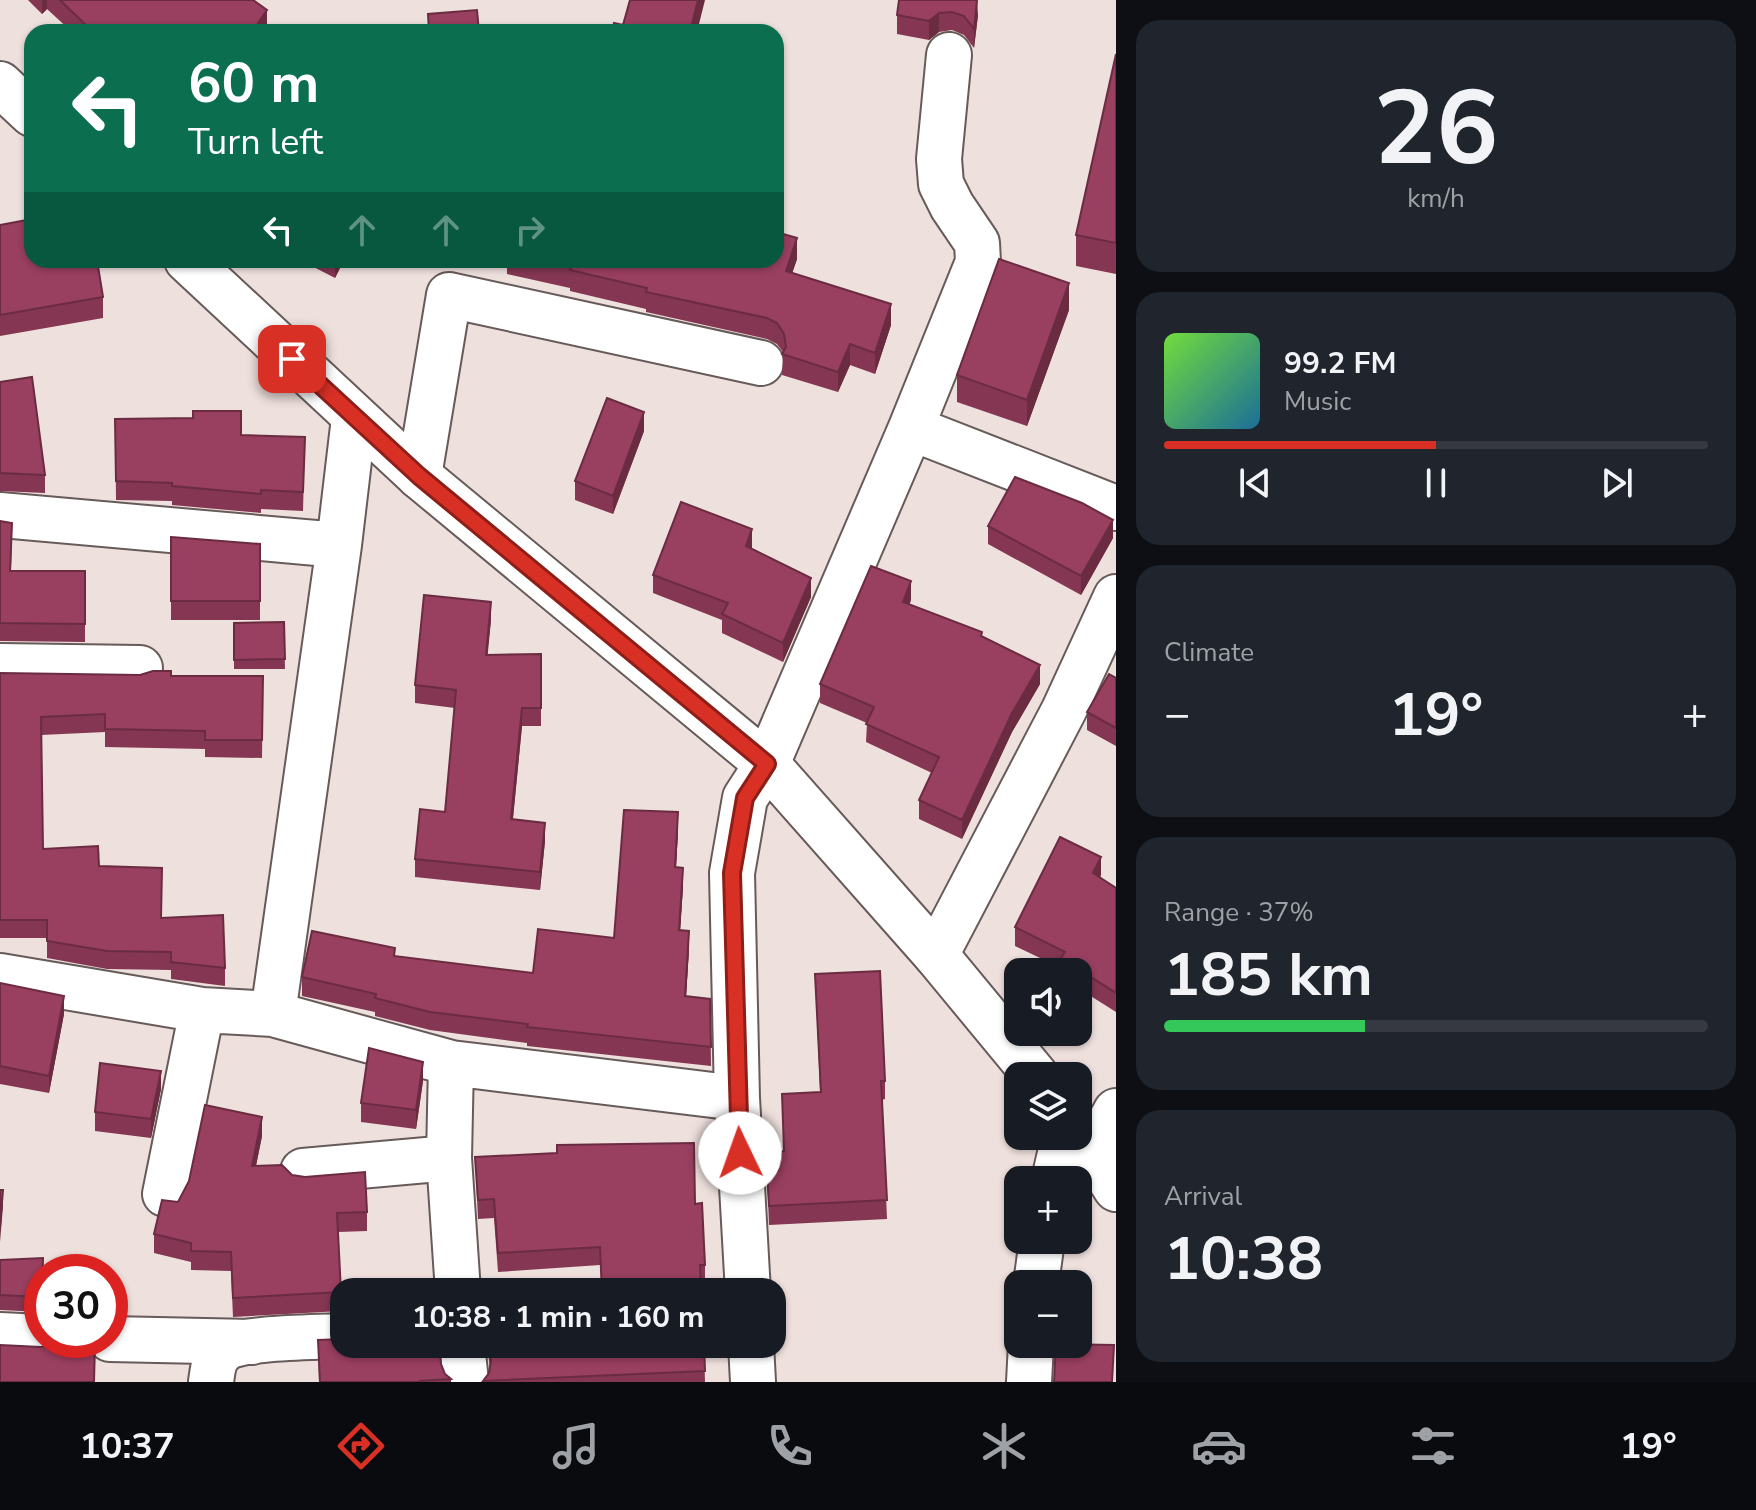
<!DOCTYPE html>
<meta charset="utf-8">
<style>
:root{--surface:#171b24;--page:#20242c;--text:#f1f3f6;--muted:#9ea1a6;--line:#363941;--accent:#d93025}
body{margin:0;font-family:"Nunito Sans",sans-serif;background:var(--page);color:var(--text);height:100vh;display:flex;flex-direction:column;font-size:30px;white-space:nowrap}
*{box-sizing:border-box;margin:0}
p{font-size:26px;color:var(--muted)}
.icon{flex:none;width:44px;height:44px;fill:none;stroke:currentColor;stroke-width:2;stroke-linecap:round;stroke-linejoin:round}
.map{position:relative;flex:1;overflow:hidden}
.details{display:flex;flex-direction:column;gap:20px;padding:20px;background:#0d0f14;width:640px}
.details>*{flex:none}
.top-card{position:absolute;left:24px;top:24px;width:760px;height:244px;border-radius:24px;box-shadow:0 2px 6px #0004;background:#0b6e4f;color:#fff;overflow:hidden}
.buttons{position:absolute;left:1004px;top:958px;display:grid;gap:16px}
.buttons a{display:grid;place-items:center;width:88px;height:88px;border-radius:16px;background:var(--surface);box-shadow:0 2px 6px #0004;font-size:40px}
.speed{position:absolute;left:24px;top:1254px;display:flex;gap:16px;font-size:40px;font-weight:700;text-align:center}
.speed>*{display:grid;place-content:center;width:104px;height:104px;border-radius:50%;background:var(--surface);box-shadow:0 2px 6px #0004;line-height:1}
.speed .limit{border:12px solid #d22;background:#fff;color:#111}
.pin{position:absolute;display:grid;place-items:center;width:68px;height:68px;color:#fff;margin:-34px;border-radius:16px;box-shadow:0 4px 12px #0006}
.me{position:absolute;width:88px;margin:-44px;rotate:357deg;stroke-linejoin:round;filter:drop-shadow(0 0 6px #0008)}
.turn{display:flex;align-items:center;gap:28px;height:168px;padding:0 32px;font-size:36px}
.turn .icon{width:104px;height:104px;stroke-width:2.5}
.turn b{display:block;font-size:56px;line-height:68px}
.lanes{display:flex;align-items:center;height:76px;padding:0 32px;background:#0003;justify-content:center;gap:40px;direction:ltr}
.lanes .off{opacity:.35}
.big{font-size:60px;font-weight:700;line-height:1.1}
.details .tile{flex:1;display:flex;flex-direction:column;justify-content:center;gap:12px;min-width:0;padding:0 28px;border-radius:24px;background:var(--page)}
.details .dial{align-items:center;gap:0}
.dial b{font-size:104px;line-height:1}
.song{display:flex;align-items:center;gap:24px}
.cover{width:96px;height:96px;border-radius:12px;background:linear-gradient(135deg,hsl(100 70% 55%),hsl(200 70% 35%))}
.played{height:8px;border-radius:4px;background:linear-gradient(90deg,var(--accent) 50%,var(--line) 50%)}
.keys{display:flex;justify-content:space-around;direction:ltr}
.heat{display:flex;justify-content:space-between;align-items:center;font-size:44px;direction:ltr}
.charge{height:12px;border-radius:6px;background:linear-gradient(90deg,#34c759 37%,var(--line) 0)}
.trip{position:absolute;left:330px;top:1278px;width:456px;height:80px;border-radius:24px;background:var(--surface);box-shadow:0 2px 6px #0004;font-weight:700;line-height:80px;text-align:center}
.dock{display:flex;height:128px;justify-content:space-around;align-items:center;background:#090b0e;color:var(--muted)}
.dock .icon{width:56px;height:56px}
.dock .current{color:var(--accent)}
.dock b{font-size:36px;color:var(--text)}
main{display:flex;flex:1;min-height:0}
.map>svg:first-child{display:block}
</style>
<main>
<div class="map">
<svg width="1116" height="1382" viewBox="0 0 1116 1382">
<rect width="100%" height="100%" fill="#eee0dd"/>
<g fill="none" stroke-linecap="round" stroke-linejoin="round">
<!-- minor casing -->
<g stroke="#675b59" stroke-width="48">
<path id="minor" d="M911,428l205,80
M419,476l30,-181 312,68
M0,515l339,30
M0,666l140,2
M936,955l128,-245 52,-113
M0,976l202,34 71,4 178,49 286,35 -5,-225 13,-75 22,-34 144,-336 67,-166 -1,-19 -25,-37 -11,-22 -2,-25 10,-104
M273,1014l66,-469 15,-127
M451,1063l-2,95 9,134
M737,1098l11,194
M1093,1152l23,-41
M303,1171l146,-13
M1054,1180l10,-44
M165,1194l37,-184
M1036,1284l6,-44
M0,1335l42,2
M110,1339l142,3
M462,1344l4,38
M751,1344l2,38
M211,1382c2,-14 2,-24 14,-33 14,-12 96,-12 119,-13
M1029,1382l2,-38"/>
</g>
<!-- major casing -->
<g stroke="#675b59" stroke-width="48">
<path id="major" d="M0,84l32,30
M187,260l232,216 348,288 169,191 100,121
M1078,1129l38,60"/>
</g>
<!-- minor -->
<use href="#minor" stroke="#fff" stroke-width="44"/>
<!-- major -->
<use href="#major" stroke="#fff" stroke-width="44"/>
</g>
<!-- wall -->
<path fill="#843652" d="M28,0h225l14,30 -1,2h-194l-25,-23 -5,5z
M899,0l79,15 -4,33 -10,-13 -12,-5 -13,2 -10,8 -32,-6v-19z
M1116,54v220l-40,-8v-31z
M0,225l32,35h73v7l-7,1 5,29v21l-103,18z
M797,259l-5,14 99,52 -16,49 -25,-9 -12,27 -56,-17 1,-23 -6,-8 -10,-5 -121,-27v-3l-76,-18v-3l-63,-14v-14z
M300,260h44l-9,18z
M1069,310l-42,116 -70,-24v-27z
M0,382l45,93v18l-45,-2z
M115,419l126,16 64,2 -2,74 -42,-2v4l-89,-8v-4l-56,-1z
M644,431l-31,83 -38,-14v-19z
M0,521l12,20 -1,30 74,53v18l-85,-1z
M988,526l125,12 -32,57 -93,-51z
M171,537l89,7v76h-89z
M752,548v1l59,48 -28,65 -61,-29v-13l-69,-27v-18z
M911,600l-2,5 73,31 58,48 -28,48 -50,107 -43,-20v-19l13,-27 -66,-31 1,-19 -47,-20v-19z
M491,620l-4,35 54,-1v72h-19l-9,93 32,22 -5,49 -125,-13v-18l30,-47 10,-104 -40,-5v-18z
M284,622l1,47h-51v-46z
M0,673l263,3 -1,82 -57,-1v-8l-100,-2v-15l-64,3 2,114 56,17 126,102v18l-54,-7v-9l-64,-1 -60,-11v-20h-47z
M1116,678v68l-29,-16v-18z
M678,831l-2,36 7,20 -3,43 9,19 -3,47 24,3 1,67 -184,-20v-3l-97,-13 -55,-14v-4l-73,-16v-19l93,-20 138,16 81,-35z
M1101,875l-1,3 16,10v124l-38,-24v-16h-17v-4l-46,-22v-19z
M815,974l70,107v18l-3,1 5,119 -118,6 -3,-73 18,-1 -2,-57 38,-2z
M0,983l64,31 -15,79 -49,-9z
M423,1081l-7,48 -55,-7v-19z
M161,1089l-10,49 -56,-7v-19z
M262,1136l-6,30 36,9 75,37v19l-29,1 3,79 -108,6 -2,-46 -40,-1v-8l-37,-9v-19l24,-32z
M475,1157l220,47 10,61v19h-4v8h-99l-2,-27 -102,7 -4,-54 -16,1z
M0,1260l42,12v40l-42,-2z
M318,1340l123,24 4,10 6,5v3h-132z
M487,1344h217l1,38h-222l6,-9 1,-4z"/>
<!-- shaded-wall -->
<path fill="#6b2c42" d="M42,0h5v9l-5,5z
M698,0h7l-8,32h-7z
M977,0l1,15 -4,33v-19z
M267,10v20l-1,2h-14z
M939,13v19l-10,8v-19z
M797,238v21l-11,33v-21z
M335,260h9l-9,18z
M1069,283v27l-42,116v-26z
M891,304v21l-16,49v-21z
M850,344v21l-12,27v-20z
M644,412v19l-31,83v-18z
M1113,520v18l-32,57v-19z
M752,529v19l-6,17v-19z
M811,578v19l-28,65v-19z
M911,581v19l-8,21v-19z
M491,602v18l-5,52v-17z
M1040,665v19l-28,48 -50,107v-19l50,-107z
M522,708v18l-11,111v-18z
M678,812v19l-3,55v-19z
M545,823v18l-5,49v-18z
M1101,857v18l-8,17v-19z
M683,868v19l-4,62v-19z
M689,931v18l-4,66v-19z
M64,996v18l-15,79v-17z
M423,1062v19l-7,48v-19z
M161,1071v18l-10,49v-19z
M262,1117v19l-10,49v-19z
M3,1190v16l-3,36v-15z"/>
<!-- building -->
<path fill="#993f5f" stroke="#6b2c42" stroke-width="2" d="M60,0h193l14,10 -15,22h-159z
M630,0h68l-8,32h-78l2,-9 9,2z
M899,0h78l-3,29 -10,-13 -12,-4 -13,1 -10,8 -32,-6z
M477,10l2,22h-50l-1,-18z
M1116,54v189l-40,-8z
M32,219v41h65l6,37 -103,18v-90z
M776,232l21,6 -11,33 105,33 -16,49 -25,-9 -12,28 -56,-18 4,-7 -2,-13 -7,-11 -10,-5 -121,-26 1,-4 -77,-18 1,-3 -33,-7h238z
M999,259l70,24 -42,117 -70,-25z
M32,377l13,98 -45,-2v-91z
M607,398l37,14 -31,84 -38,-15z
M193,411h48v24l64,2 -2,55 -42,-2v4l-89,-8v-3l-56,-2 -1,-62 78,-1z
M1015,477l67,26 31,17 -32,56 -93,-50z
M681,502l71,27 -6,17 65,32 -28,65 -61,-29 6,-11 -75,-28z
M0,521l12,2 -2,48h75v53l-85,-1z
M171,537l89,7v57h-89z
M871,566l40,15 -8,21 79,30 -1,4 59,29 -28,48 -50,107 -43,-20 20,-43 -73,-33 8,-17 -54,-23z
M424,595l67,7 -5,53 55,-1v54h-19l-11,111 34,4 -5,49 -125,-13 5,-50 25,3 11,-122 -41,-5z
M284,622l1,37 -51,1v-37z
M153,671h18v5h92l-1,64h-57v-9l-100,-2v-15l-64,3 2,132 55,-3 1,20 63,2 -1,50 62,-3 2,53 -54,-6v-10l-64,-1 -60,-10v-21h-47v-247l140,2z
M1109,674l7,4v50l-29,-16z
M624,810l54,2 -3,55 8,1 -4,62 10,1 -4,65 25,3 1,48 -184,-20 1,-3 -98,-12 -55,-14 1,-4 -74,-17 10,-46 83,17 -1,8 139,17 5,-44 76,9z
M1060,837l41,20 -8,16 23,15v105l-55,-35 4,-6 -50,-25z
M880,971l5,110h-4l6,119 -118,6 -3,-54 18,-1 -2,-57 39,-2 -6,-118z
M0,983l64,13 -15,80 -49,-10z
M369,1048l54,14 -7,48 -55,-7z
M100,1063l61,8 -10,48 -56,-7z
M205,1105l57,12 -10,49 30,-1 10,10 13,2 60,-5 2,40 -30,1 4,79 -108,6 -2,-46 -40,-1v-8l-37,-9 8,-34 16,2 11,-21z
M694,1143l1,61 7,-1 3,62h-5l1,27h-99l-2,-45 -102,6 -4,-54 -16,1 -3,-43 82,-4v-8z
M0,1190h3l-3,37z
M43,1258l-1,39 -42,-2v-35z
M344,1339v5h95l2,20 4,10 6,5 -31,2v1h-100l-2,-42z
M58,1340h34l3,3 -1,39h-94v-37l41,2 13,-3z
M489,1344h215l1,27 -222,10 6,-8 2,-12z
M1056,1344l58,1 -2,37h-58z"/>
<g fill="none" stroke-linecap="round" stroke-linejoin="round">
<!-- route casing -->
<g stroke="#8d1f18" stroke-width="20">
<path id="route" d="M292,359l127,117 348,288 -22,34 -13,75 8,280"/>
</g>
<!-- route -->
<use href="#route" stroke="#d93025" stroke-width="14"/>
</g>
</svg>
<div class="buttons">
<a><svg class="icon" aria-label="sound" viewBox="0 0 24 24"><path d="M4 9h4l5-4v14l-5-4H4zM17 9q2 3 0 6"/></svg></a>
<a><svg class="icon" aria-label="layers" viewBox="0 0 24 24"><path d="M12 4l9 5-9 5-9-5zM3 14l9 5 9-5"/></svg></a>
<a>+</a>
<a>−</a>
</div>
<div class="speed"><div class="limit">30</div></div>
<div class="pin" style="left:292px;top:359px;background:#d93025"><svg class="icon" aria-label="arrive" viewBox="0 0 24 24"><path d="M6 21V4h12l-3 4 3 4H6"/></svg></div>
<svg class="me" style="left:740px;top:1153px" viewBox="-20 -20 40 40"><circle r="19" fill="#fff"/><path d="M0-13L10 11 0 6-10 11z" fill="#d93025"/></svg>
<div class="trip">10:38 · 1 min · 160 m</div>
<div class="top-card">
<div class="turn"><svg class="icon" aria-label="left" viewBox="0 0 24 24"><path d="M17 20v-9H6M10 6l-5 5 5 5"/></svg><div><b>60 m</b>Turn left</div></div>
<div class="lanes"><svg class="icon" aria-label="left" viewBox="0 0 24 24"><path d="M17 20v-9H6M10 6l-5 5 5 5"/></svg><svg class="icon off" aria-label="ahead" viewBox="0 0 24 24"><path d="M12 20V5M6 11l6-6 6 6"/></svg><svg class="icon off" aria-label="ahead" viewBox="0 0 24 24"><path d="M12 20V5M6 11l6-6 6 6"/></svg><svg class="icon off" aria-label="right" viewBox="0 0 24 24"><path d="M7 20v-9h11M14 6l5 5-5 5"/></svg></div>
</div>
</div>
<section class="details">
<div class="tile dial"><b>26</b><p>km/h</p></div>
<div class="tile">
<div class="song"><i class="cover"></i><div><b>99.2 FM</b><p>Music</p></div></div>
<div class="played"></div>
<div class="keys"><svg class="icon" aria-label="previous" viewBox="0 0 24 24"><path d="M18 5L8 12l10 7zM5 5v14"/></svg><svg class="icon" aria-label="pause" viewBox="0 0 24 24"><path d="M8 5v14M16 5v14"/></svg><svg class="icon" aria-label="next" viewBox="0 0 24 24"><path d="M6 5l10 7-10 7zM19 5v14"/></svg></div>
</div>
<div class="tile"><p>Climate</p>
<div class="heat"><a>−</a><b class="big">19°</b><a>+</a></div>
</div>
<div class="tile"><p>Range · 37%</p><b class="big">185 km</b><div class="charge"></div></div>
<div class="tile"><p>Arrival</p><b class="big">10:38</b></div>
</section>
</main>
<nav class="dock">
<b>10:37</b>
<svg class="icon current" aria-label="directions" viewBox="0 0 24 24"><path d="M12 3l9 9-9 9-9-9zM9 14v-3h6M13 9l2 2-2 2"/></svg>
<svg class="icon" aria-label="music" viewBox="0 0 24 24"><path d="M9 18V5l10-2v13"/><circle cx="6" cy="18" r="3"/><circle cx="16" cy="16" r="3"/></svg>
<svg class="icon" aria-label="phone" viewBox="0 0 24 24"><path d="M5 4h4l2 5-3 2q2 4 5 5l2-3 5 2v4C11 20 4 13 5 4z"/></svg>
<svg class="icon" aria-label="climate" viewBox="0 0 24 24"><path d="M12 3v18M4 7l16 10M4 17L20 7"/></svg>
<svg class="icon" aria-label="car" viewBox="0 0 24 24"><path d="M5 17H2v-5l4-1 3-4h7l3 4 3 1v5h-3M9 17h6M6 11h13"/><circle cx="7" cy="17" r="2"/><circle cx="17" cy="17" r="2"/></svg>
<svg class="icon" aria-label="filters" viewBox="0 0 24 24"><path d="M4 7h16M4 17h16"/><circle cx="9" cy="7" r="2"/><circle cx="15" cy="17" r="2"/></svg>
<b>19°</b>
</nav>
